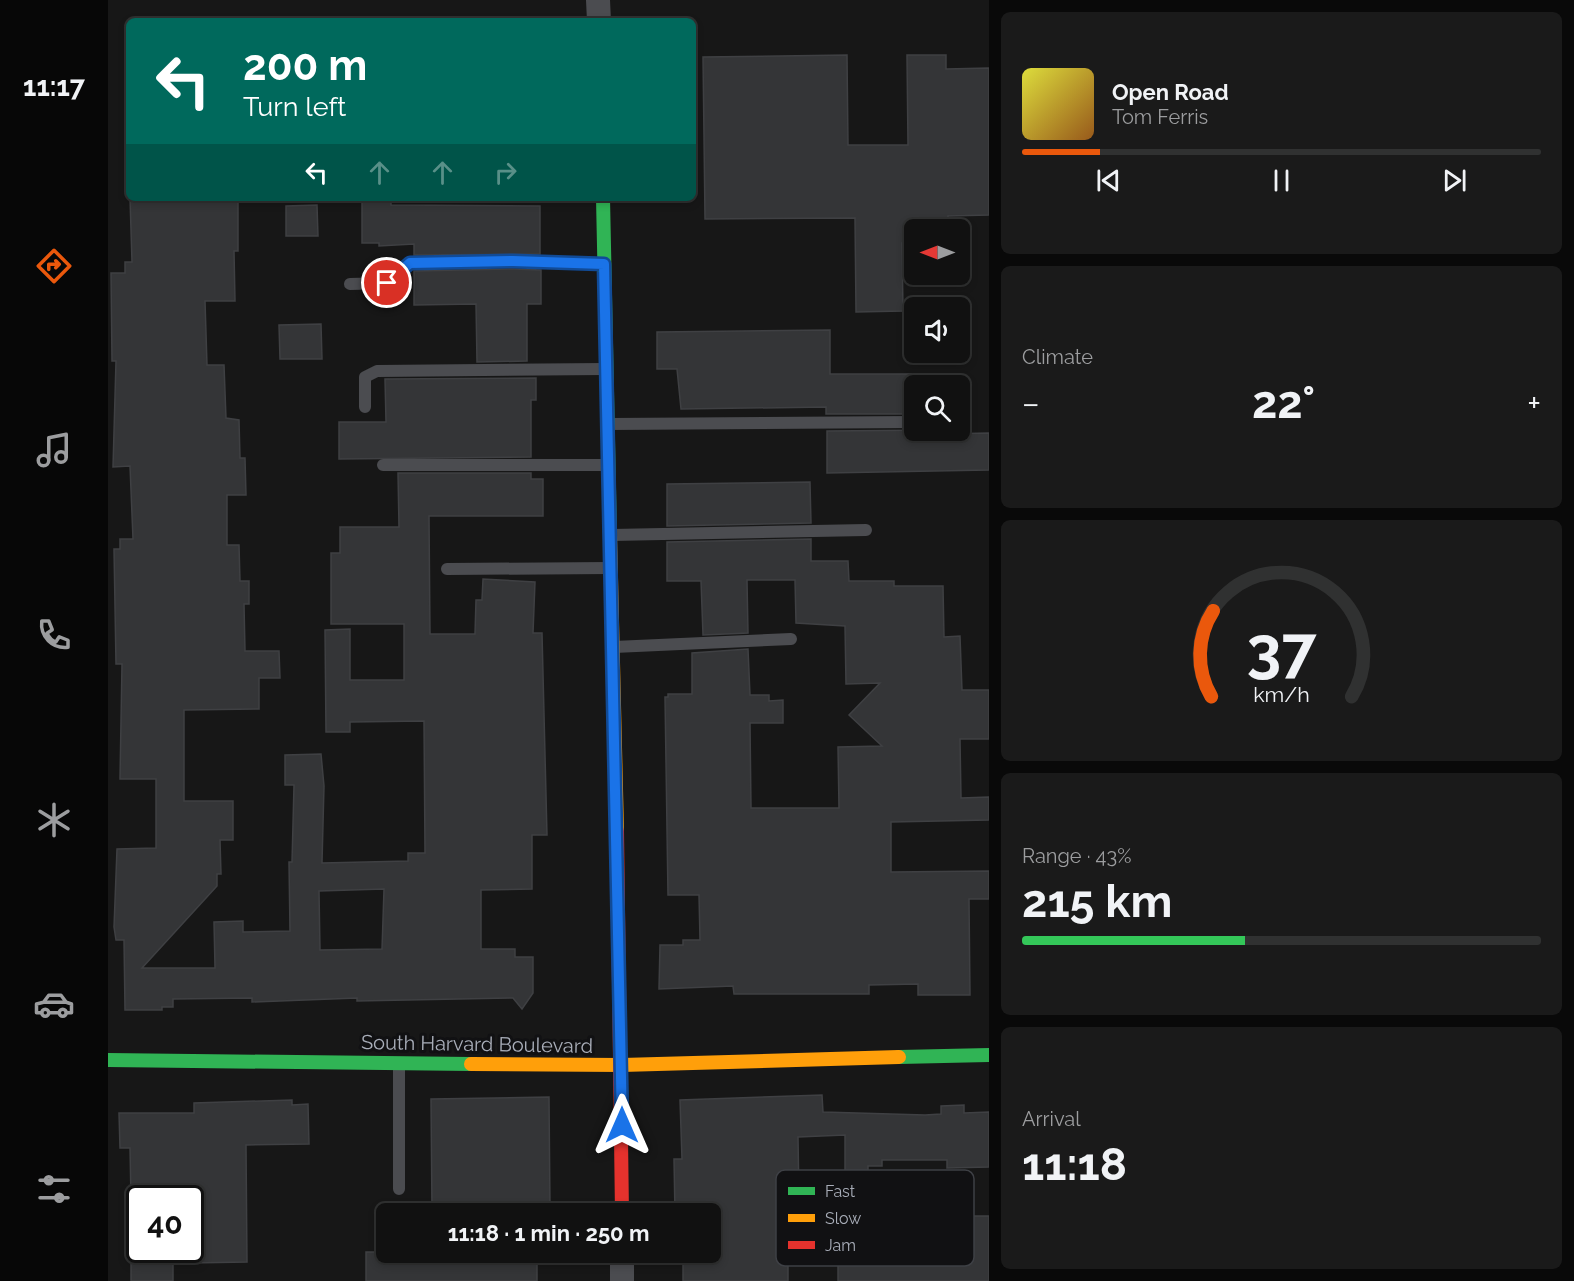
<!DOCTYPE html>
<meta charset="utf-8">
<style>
:root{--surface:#111;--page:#1a1a1a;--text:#f1f3f6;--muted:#9c9d9f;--line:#303131;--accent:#ea580c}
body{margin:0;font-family:Raleway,sans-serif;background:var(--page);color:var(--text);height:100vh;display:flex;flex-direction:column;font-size:22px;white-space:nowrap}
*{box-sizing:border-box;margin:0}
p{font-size:20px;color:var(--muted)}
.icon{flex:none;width:33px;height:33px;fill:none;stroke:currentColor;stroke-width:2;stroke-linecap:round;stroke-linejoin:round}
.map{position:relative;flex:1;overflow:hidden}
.drawer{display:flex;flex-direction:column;gap:12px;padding:12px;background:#090909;width:585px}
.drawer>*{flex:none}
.guide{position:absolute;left:18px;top:18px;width:570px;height:183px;border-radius:9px;box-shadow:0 3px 9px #0003,0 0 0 2px var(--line);background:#00695c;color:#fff;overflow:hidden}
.needle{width:39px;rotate:270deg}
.fabs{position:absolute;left:796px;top:219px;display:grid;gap:12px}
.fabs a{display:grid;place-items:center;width:66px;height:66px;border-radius:9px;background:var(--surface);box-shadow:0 3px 9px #0003,0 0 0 2px var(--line);font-size:30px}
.speed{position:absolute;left:18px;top:1185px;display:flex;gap:12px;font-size:30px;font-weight:700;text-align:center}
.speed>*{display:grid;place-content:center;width:78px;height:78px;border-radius:50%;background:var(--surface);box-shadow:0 3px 9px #0003,0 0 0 2px var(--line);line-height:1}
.speed .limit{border:3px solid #111;border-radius:9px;background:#fff;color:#111}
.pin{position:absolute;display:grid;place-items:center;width:51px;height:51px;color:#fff;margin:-26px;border:3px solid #fff;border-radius:50%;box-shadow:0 2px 6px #0007}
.me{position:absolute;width:66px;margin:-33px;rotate:0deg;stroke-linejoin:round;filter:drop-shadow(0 0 4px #0008)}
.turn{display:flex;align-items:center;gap:21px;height:126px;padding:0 18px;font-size:27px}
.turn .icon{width:78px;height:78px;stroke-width:2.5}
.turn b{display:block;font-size:42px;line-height:51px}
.lanes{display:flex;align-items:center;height:57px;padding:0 18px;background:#0003;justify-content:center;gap:30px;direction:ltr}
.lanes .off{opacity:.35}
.big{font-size:45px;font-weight:700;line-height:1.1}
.drawer .tile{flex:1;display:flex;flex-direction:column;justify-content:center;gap:9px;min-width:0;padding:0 21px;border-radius:9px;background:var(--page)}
.drawer .dial{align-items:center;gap:0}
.dial svg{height:156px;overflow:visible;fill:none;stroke:var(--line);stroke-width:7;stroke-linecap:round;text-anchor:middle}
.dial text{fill:var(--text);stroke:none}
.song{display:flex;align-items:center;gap:18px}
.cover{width:72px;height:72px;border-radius:9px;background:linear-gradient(135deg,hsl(60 70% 55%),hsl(30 70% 35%))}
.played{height:6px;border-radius:3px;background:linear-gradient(90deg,var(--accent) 15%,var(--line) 15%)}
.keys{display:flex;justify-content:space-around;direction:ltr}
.heat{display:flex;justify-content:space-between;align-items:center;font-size:33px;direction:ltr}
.charge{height:9px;border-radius:4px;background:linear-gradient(90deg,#34c759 43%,var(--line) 0)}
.trip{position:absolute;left:268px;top:1203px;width:345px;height:60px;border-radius:9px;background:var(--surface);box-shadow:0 3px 9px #0003,0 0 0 2px var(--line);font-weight:700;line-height:60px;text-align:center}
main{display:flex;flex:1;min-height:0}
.dock{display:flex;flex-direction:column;width:108px;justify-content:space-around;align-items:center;background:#070707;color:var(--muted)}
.dock .icon{width:42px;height:42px}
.dock .active{color:var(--accent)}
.dock b{font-size:27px;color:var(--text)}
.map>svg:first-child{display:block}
</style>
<main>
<nav class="dock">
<b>11:17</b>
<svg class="icon active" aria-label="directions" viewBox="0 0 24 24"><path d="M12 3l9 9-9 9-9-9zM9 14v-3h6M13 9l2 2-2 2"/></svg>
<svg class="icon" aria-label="music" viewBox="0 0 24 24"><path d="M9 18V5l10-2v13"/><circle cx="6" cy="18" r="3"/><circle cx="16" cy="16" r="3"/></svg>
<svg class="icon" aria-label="phone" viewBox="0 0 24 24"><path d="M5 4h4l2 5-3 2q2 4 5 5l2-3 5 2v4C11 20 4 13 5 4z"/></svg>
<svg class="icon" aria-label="climate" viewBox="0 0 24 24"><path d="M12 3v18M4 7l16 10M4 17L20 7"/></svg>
<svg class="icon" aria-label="car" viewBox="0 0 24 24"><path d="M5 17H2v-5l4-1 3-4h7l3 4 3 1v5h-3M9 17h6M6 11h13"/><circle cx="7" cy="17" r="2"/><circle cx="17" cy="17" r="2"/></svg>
<svg class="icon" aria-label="filters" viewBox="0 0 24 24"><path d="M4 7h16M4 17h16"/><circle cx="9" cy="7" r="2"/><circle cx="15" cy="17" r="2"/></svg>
</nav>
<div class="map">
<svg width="881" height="1281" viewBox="0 0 881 1281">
<rect width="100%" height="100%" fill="#171717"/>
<!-- building -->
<path fill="#343537" stroke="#3f4043" stroke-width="1.5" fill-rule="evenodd" d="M739,55l1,90h60l-1,-90h39v14l43,-1v147l-41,1v14h-33v13h-13l1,68 -47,1 -1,-94 -150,1 -2,-162z
M22,198h108v53h-4l1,50h-30l2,64h17l2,53 13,2 1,38h5l1,37h-19v50h12l1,36h9v23h-5l1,47h34l1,27h-21v31l-75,1v91h49v39h-13l1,34h-4v12l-75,82h73l-1,-46 29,-1v11l47,-1 -1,-69h3l2,-77h-9v-30l36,-1 3,32 -2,77 86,-2v-8h17l-1,-132 -74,1v10h-24l-1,-102 25,-1v51h54v-56h-73v-71h9v-26h59l-1,-54h133v6h12v37h-114l1,118h45l1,-34h6l1,-21 52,3 -2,51h9l5,202h-15v54l-51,1v59h34v8h18v36l-11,16 -9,-11 -156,3v-3l-105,4v-4l-79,1v8h-11v3h-37l-1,-70h-8l-2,-13 3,-78 39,-1v-69h-36l2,-115h-6l-2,-115h6v-10h13l-3,-73 -17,1 3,-106h-4l-1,-88h14v-11h7zM276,889l-2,60 -62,1 -1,-59z
M254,198h29v7l149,1v48l-126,1v-11l-35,2v-3h-17z
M209,205l1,31h-32v-30z
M405,269l28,1v34h-14v57l-50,1 -1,-58 -62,1v-34z
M213,324l1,35h-42l-1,-34z
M722,330v44h85v40h-89v-7l-145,2 -4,-40h-20v-37z
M428,378v22h-5v57l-192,2v-37h47l-1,-43z
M833,430l1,4 47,-1v37l-162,3v-42z
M702,482l1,41 -144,3v-42z
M703,539v22h37l1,20h45v5h49l1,51 16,-1 2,54h27v49h-29l1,59 28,-1v23l-98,2v50l98,-1v28h-20l1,96h-52v-11l-49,1v9h-135l-1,-8 -74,3 1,-44h23v-5h17l-1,-45h-31l-3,-198h3v-3h24v-41l56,-4 2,46h19v6l14,-1v23h-33l1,85h88l-1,-61 44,-1 -33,-31 31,-32 -34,1 -1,-58 -49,-3 -1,-43h-48l1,53 -45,2 -2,-54h-34v-39z
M714,1095l1,17 102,3 16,-1v-8l23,-1v8l25,-1v55l-42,1v-8h-65v6h-14v7h-23v-38l-47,2 1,61 64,-1v24l56,-1v-4h70v65h-151v-42h-50v42h-105v-29h28v-38h-36l-1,-55h8l-2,-59z
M441,1097l1,111 -118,2 -1,-111z
M184,1100v5l16,-1 1,40 -63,1 1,117 -57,1v-65h-59l-1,-50h-10l-1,-35h75v-10z
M23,1250h42v31h-42z
M258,1252h171v29h-171z"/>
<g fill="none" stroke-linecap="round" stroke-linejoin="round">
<!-- lane -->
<path stroke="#4b4c50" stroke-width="12" d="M242,284l37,-1 23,-20 103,-2 90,3
M257,407v-30l12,-6 228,-2
M501,424l306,-2
M275,465h225
M504,535l254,-5
M339,569l163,-1
M506,647l177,-8
M291,1064v125"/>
<!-- street -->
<path stroke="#4b4c50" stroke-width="24" d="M490,0l1,21
M514,1281v-29"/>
<!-- fast -->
<path stroke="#30b455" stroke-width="14" d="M495,198l7,337
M791,1057l90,-2
M0,1060l363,4"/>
<!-- slow -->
<path stroke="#ff9f0a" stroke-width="14" d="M502,535l7,296
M363,1064l151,1 277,-8"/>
<!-- jam -->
<path stroke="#e5322d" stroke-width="14" d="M509,831l5,383"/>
</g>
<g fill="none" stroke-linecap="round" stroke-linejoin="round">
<!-- route casing -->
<g stroke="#114b97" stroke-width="15">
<path id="route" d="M279,283l23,-20 103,-2 91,3 18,861"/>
</g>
<!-- route -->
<use href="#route" stroke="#1a73e8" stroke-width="10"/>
</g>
<g text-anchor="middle" stroke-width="6" stroke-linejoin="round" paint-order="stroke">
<!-- street labels -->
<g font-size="20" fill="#a8adb8" stroke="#111113">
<text transform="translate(369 1044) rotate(1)" y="7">South Harvard Boulevard</text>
</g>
</g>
<!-- legend -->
<rect x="668" y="1170" width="198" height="96" rx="9" fill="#111113" stroke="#3e4045" stroke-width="1.5"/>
<rect x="680" y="1187" width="27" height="8" fill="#30b455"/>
<rect x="680" y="1214" width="27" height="8" fill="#ff9f0a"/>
<rect x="680" y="1241" width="27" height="8" fill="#e5322d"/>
<g font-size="16" fill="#a8adb8">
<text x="717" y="1197">Fast</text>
<text x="717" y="1224">Slow</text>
<text x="717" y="1251">Jam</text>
</g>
</svg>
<div class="fabs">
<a><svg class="needle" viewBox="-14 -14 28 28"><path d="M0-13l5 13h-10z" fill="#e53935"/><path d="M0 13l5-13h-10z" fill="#9c9d9f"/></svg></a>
<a><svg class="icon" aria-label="sound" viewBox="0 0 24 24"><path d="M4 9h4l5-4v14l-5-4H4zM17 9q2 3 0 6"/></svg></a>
<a><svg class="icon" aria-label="search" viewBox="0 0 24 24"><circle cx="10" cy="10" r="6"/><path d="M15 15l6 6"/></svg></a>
</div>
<div class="speed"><div class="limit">40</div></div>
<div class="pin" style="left:279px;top:283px;background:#d93025"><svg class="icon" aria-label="arrive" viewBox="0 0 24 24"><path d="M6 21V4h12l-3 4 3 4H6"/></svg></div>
<svg class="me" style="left:514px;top:1125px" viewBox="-20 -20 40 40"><path d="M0-17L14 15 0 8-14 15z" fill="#1a73e8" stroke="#fff" stroke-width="4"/></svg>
<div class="trip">11:18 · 1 min · 250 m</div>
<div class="guide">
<div class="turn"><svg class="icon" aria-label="left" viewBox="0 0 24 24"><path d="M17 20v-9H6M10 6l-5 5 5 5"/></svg><div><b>200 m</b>Turn left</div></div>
<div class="lanes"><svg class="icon" aria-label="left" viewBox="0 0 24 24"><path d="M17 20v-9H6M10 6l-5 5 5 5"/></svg><svg class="icon off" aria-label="ahead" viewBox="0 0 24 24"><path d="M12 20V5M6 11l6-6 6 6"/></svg><svg class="icon off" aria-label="ahead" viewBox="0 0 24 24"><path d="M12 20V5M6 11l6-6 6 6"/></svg><svg class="icon off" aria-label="right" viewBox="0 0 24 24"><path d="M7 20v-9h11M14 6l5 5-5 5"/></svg></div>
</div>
</div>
<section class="drawer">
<div class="tile">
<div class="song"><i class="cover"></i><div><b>Open Road</b><p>Tom Ferris</p></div></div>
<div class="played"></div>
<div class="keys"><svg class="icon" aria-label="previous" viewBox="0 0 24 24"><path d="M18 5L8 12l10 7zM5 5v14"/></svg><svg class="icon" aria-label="pause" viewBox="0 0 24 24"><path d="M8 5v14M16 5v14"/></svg><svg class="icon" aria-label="next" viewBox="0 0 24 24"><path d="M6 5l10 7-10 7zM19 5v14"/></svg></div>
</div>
<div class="tile"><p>Climate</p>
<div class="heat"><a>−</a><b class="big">22°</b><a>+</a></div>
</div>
<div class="tile dial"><svg viewBox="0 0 100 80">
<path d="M14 69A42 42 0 1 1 86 69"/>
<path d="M14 69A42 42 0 0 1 15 25" stroke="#ea580c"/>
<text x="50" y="56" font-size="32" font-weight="700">37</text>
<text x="50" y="72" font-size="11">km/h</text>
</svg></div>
<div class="tile"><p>Range · 43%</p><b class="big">215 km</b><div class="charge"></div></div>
<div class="tile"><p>Arrival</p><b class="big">11:18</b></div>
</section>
</main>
